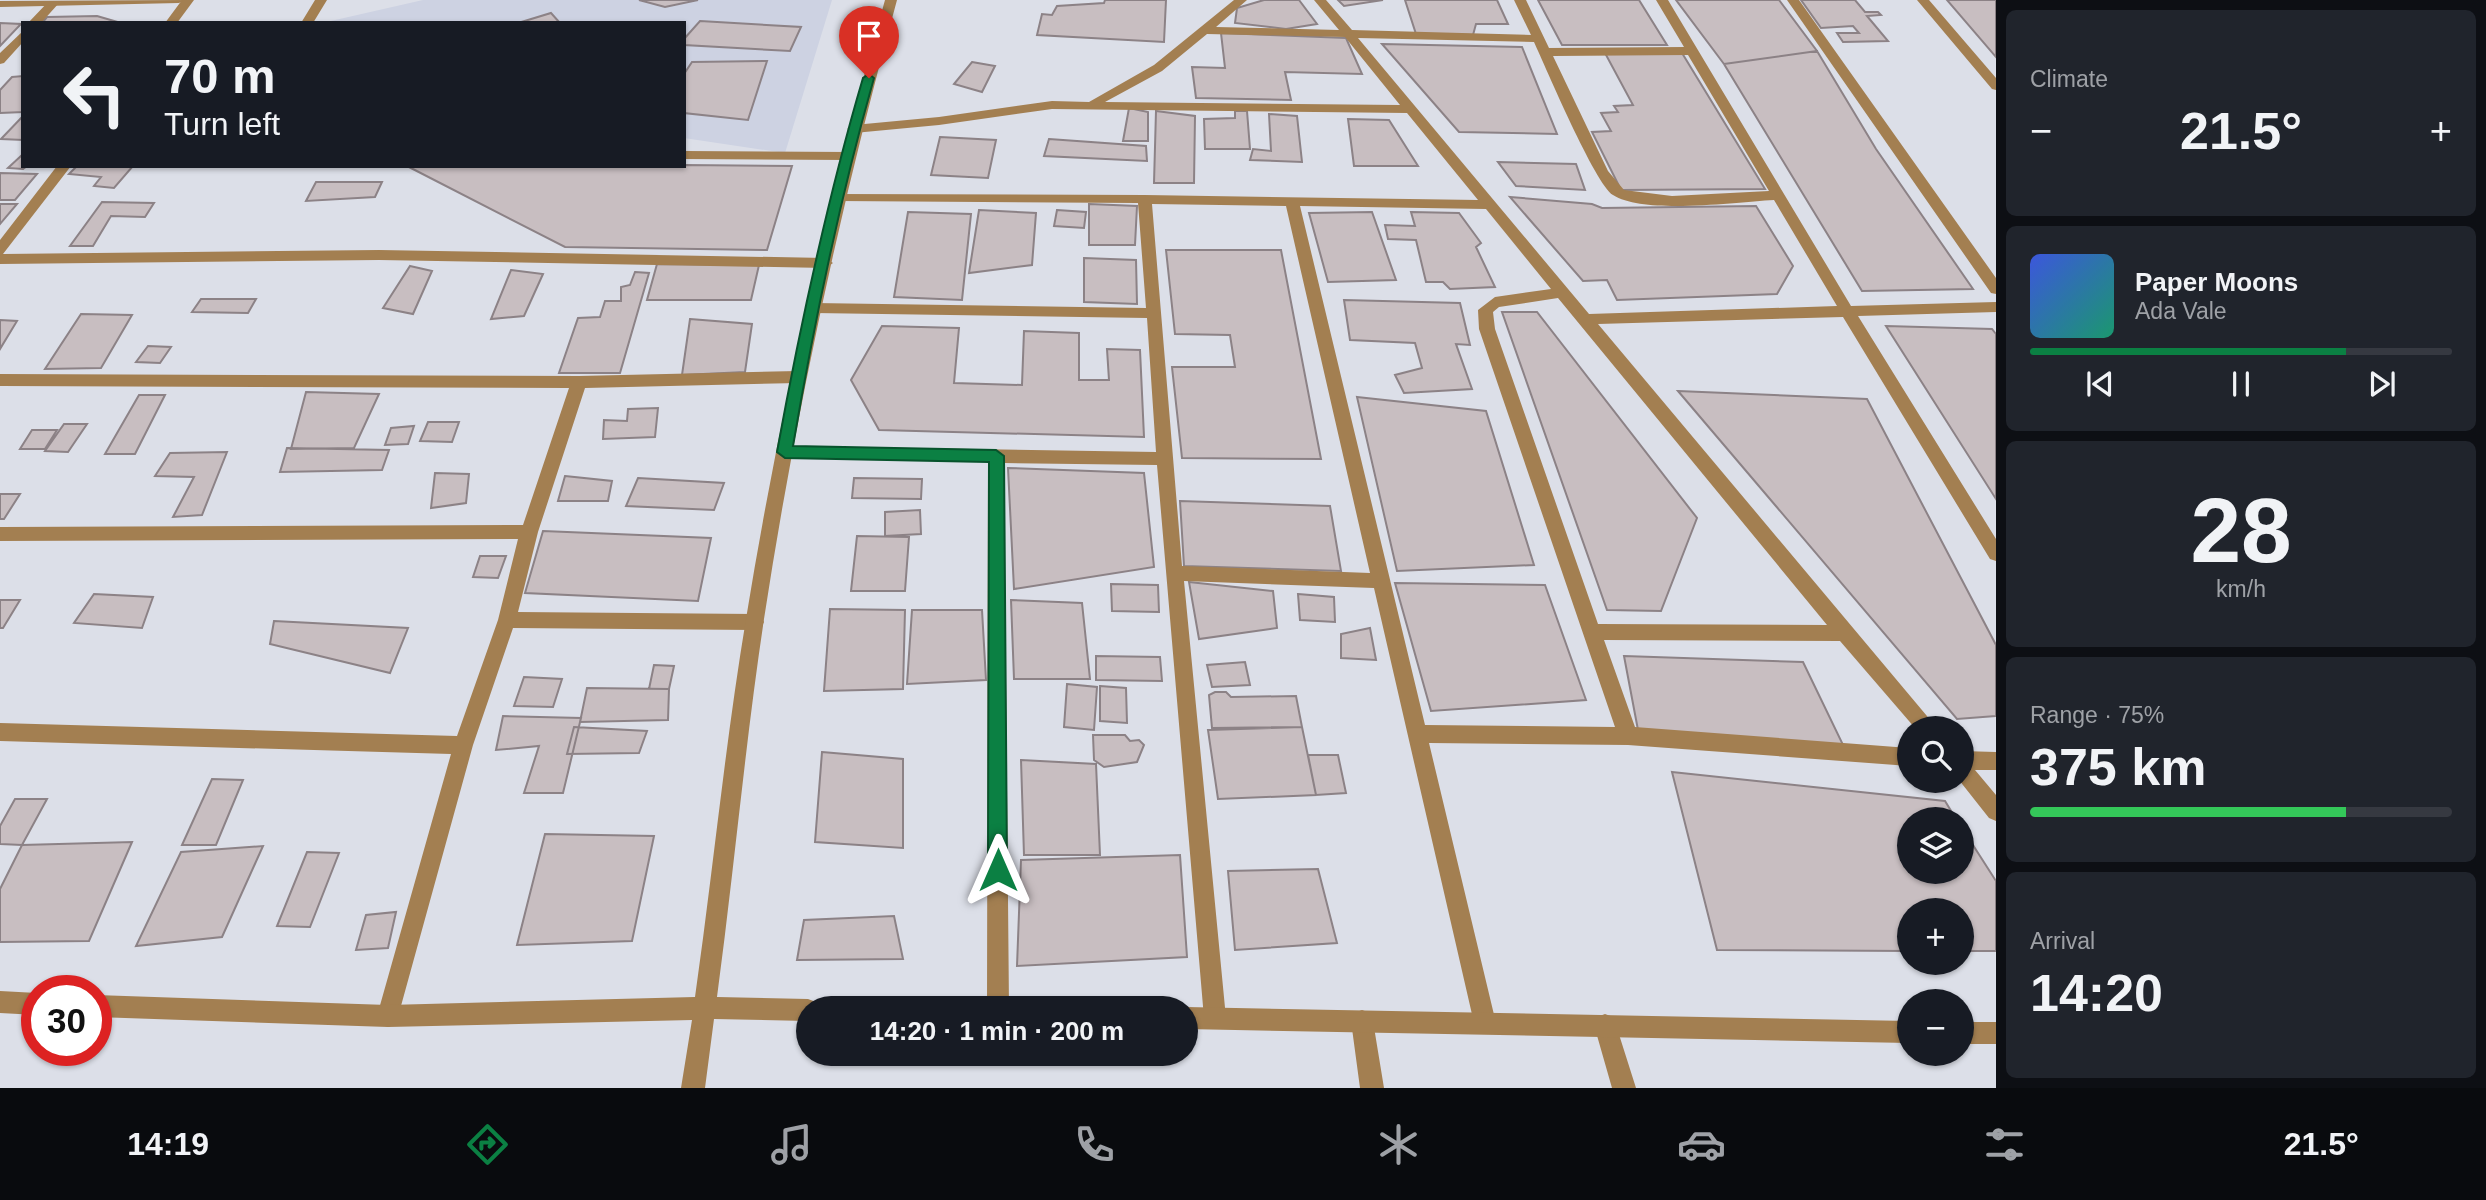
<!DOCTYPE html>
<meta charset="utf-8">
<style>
:root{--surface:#171b24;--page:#20242c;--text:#f1f3f6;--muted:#9ea1a6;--line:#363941;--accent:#0b8043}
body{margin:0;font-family:Helvetica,sans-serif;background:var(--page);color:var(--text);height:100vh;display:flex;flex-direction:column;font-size:26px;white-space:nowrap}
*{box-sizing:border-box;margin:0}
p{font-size:23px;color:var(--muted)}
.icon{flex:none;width:38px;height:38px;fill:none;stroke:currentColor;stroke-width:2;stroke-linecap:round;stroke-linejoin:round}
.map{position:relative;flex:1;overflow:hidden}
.sheet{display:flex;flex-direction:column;gap:10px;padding:10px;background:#0d0f14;width:490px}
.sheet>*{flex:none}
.top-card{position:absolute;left:21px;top:21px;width:665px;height:147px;border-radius:0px;box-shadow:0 2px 5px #0004;background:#171b24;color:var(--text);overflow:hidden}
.tools{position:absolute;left:1897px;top:716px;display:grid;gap:14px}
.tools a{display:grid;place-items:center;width:77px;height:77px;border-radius:50%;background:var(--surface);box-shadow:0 2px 5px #0004;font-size:35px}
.speed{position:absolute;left:21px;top:975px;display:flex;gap:14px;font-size:35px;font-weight:700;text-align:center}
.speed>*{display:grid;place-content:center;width:91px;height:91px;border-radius:50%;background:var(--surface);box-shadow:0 2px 5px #0004;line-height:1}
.speed .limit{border:10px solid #d22;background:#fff;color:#111}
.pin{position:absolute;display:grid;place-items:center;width:60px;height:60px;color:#fff;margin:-72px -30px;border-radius:50% 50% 50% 0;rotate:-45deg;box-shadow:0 0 7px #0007}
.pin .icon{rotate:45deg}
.me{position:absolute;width:77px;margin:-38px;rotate:0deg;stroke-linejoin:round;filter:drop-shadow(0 0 5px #0008)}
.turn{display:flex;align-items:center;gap:24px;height:147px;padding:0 28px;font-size:32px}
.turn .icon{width:91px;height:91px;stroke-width:2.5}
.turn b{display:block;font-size:49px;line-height:60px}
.big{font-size:52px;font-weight:700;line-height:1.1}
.sheet .tile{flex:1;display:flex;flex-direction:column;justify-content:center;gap:10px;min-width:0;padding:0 24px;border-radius:10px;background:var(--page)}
.sheet .dial{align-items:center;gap:0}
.dial b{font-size:91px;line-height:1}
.song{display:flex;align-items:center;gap:21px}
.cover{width:84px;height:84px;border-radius:10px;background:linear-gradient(135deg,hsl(230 70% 55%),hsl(160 70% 35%))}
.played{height:7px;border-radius:4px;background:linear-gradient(90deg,var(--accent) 75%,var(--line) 75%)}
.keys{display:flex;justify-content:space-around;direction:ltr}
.heat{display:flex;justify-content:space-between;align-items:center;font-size:38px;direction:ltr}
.charge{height:10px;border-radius:5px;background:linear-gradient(90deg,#34c759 75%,var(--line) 0)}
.trip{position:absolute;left:796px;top:996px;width:402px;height:70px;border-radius:35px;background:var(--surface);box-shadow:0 2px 5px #0004;font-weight:700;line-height:70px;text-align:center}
.tabs{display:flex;height:112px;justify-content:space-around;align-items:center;background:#090b0e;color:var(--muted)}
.tabs .icon{width:49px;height:49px}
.tabs .current{color:var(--accent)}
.tabs b{font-size:32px;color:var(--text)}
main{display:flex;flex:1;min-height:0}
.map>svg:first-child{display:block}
</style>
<main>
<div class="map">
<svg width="1996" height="1088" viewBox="0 0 1996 1088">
<rect width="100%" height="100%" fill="#dcdfe8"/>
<!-- built -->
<path fill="#cdd2e2" d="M423,0h409l-47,153 -101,-15v-115h-362z"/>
<!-- building -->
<path fill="#c8bec1" stroke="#8c8286" stroke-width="2" d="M639,0h59l-33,7z
M1105,0h61l-2,42 -127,-7 5,-21 10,1 5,-9 47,-3z
M1264,0h35l18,24 -31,5 -51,-6 2,-15z
M1338,0h45l-39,6z
M1405,0h92l11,24h-32l-3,11 -57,-1z
M1538,0h101l28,45h-105z
M1676,0h103l38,51 -93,13z
M1801,0h54l10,12h13l3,3 -14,1 21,25 -45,1 -6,-9h22l-6,-7 -32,2z
M1947,0h49v57z
M551,13l9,10h-42z
M97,16l24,7h-79l5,-6z
M700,21l101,6 -11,24 -106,-6v-6z
M0,23l21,1 -21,22z
M1221,33l125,5 16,36 -77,-2 6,28 -95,-2 -4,-31 33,1z
M1382,44l140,3 35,87 -98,-2z
M1817,51l59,98 97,140 -111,2 -138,-227z
M1605,53h77l83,136 -144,1 -29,-58 19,-1 -10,-18 17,-1 -4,-6 19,-1z
M767,61l-19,59 -64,-7v-39l8,-12z
M972,62l23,4 -13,26 -28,-8z
M23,76v36l-23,1v-23l12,-13z
M1129,108l19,4v29h-25z
M1156,111l39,5 -1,67h-40z
M1235,111h12l3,38h-45l-1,-30 31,-1z
M1269,114l28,2 5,46 -52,-2 3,-11 18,2z
M23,116v24l-22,-1z
M1348,119l41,1 29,46h-64z
M940,137l56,3 -8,38 -57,-3z
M1049,139l97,7 1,15 -103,-5z
M23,154v12h4l-4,3 -15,-1z
M1498,162l78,2 9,26 -69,-4z
M684,165l108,1 -25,84 -202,-3 -158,-81z
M77,166h56l-19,22 -20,-2 7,-9 -32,-3z
M0,173l37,1 -22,26h-15z
M316,182h66l-7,15 -69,4z
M1510,197l82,7 10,4 154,-2 37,60 -16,28 -160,6 -10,-20 -24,1z
M102,202l52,1 -9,14 -34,-1 -18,30h-23z
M0,204h17l-17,20z
M1089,204l48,2 -2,39h-46z
M979,210l57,3 -4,52 -63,8z
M1057,210l29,2 -2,16 -30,-2z
M908,212l63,2 -9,86 -68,-3z
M1372,212l24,68 -68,2 -19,-69z
M1411,212l48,1 22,30 -5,4 19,40 -45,2 -7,-7h-17l-10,-42 -28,-1 -3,-14 30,1z
M1166,250h115l40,209 -139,-1 -10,-91h63l-5,-32 -55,-1z
M1084,258l52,2 1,44 -53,-2z
M657,264l102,1 -8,35h-104z
M410,266l22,5 -19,43 -30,-6z
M511,270l32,4 -19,42 -33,3z
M635,272l14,1 -29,100h-61l19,-55 22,-1 5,-16h16v-14l9,-2z
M201,299h55l-8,14 -56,-1z
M1344,300l116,3 10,42 -14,-1 16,45 -68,4 -9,-18 27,-7 -7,-25 -65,-3z
M1502,312h35l160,206 -36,93 -54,-1z
M81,314l51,1 -31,53 -56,1z
M690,319l62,5 -7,48 -63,3z
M0,320l17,1 -17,28z
M882,326l77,2 -5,55 68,2 2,-54 55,2v47h30l-2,-31 33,1 4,87 -265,-7 -28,-50z
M1886,326l106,3 4,5v165z
M148,346l23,1 -11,16 -24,-1z
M1678,391l189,8 129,246v71l-39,3z
M306,392l73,2 -25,54 -63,1z
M139,395h26l-30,59h-30z
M1357,397l129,14 48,154 -137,6z
M658,408l-3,29 -52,2 1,-19 23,1 1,-12z
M428,422h31l-7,20 -32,-1z
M64,424h23l-19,28 -23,-1z
M414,426l-6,18 -23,1 6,-17z
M32,430h25l-12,19h-25z
M287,448l102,2 -7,20 -102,2z
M227,452l-25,63 -29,2 21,-40 -39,-1 15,-23z
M1008,468l136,5 10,94 -140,22z
M435,473l34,1 -3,29 -35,5z
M565,476l47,5 -4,20h-50z
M638,478l86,5 -10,27 -88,-4z
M854,478l68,1 -1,20 -69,-1z
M0,494h20l-16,25h-4z
M1180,501l150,5 11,65 -157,-5z
M920,510l1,24 -36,2v-24z
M543,531l168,7 -13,63 -173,-8z
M857,536l52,1 -4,54h-54z
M480,556h26l-8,22 -25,-1z
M1189,582l84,9 4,37 -78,11z
M1395,583l150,2 41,115 -155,11z
M1111,584l47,1 1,27 -47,-1z
M94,594l59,3 -11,31 -68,-5z
M1298,594l36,3 1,25 -35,-2z
M0,600h20l-17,28h-3z
M1011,600l71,3 8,76h-76z
M830,609l75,1 -2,79 -79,2z
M912,610h70l4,70 -79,4z
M274,621l134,7 -18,45 -120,-29z
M1370,628l6,32 -35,-2v-24z
M1096,656l64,1 2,24 -66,-1z
M1624,656l179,6 42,87 -207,-19z
M1245,662l5,23 -38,2 -5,-22z
M654,665l20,1 -5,23h-20z
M524,677l38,2 -9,28 -39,-1z
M1067,684l30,3 -3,43 -30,-3z
M1100,686l26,2 1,35 -27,-2z
M587,688l82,1 -1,31 -88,2z
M1215,692h11l5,5 65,-1 6,31 -90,1 -3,-33z
M503,716l78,2 -18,75h-39l15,-47 -43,4z
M574,727l73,4 -8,22 -72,1z
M1302,727l14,68 -98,4 -10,-69z
M1093,735h32l5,6 9,-1 5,5 -7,17 -33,5 -10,-7z
M822,752l81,7v89l-88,-6z
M1308,755h30l8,38 -30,2z
M1021,760l75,4 4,91h-76z
M1672,772l273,29 11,18h-47v53h53v-44l34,53v70h-34v-41h-53v41l-192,-1z
M212,779l31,1 -27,65h-34z
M15,799h32l-25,46 -22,-1v-18z
M545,834l109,2 -22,105 -115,4z
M132,842l-43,99 -89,1v-53l22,-44z
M263,846l-41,91 -86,9 45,-94z
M307,852l32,1 -29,74 -33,-1z
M1180,855l7,102 -170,9 4,-106z
M1318,869l19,74 -102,7 -7,-79z
M396,912l-8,36 -32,2 10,-35z
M894,916l9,43 -106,1 7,-40z"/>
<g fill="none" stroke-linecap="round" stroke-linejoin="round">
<!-- minor -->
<path fill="#a37f51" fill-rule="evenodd" d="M182,0h12l-17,23h-12z
M315,0h12l-14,23h-12z
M1234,0h13l-31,27 123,3 -25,-30h12l26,30 179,5 -17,-35h12l23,48 135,-1 -28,-47h12l183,306 145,-4v10l-138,4 138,223v22l-6,-2 -147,-242 -245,7 339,404h-22l-75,-87 -236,-1 31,87 274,21v18l-281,-21 -199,-2 67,280 -3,8 -8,3 -8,-3 -3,-8 -100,-435 -190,-7 42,437 -3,8 -8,3 -8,-3 -3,-8 -47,-553 -153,-2 5,545h-22l1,-546 -204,-4 -6,-1 -2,-5 2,-5 6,-1 372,6 -9,-134 -333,-5 -7,-5 7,-5 332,5 -8,-105 -300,-2 -5,-1v-6l312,1 333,5 -71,-87 -355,-4 -113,16 -85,8 -7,-4 7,-4 85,-8 113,-16 37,1 65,-37zM1207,34l138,3 55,68 -295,-3 57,-31zM1358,38l176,4c12,26 61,142 79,153 32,20 122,7 161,5l63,106 -248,8zM1688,55l81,136 -97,5 -48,-6 -16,-19 -55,-115zM1152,204l134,2 84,367 -188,-7zM1300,206l186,3 65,80 -56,8 -17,13 1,19 136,398 -190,-2zM1558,298l269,327 -229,-1 -103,-295 -2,-17 6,-5z
M1787,0h12l197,278v16l-5,-1z
M1917,0h12l67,78v12l-4,-1z
M49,1l10,2 -18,20h-13z
M23,31v11l-19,21 -4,1v-11z
M684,151l164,1 7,4 -7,4 -164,-1z
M57,166h14l-68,88 376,-4 447,8 7,5 -7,5 -447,-8 -379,4v-24z
M798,371l8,6 -8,6 -213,5 -47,144 -20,80 237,2 6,2 3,6 -3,6 -6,2 -242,-2 -40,117 -77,279 -8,3 -8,-3 -3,-8 74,-262 -451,-13v-18l457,13 41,-116 20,-81 -518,2v-14l523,-2 46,-137 -569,-2v-12l579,2z
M1962,751l34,1v18h-21l21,25v26l-7,-3 -30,-38h3z
M1362,1010l8,3 3,8 11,67h-24l-9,-67 3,-8z
M1605,1014l8,3 3,8 20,63h-24l-18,-63 3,-8z"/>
<!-- tertiary -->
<path fill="#a37f51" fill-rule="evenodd" d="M185,0l-6,3 -179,4v-6z
M885,0h12c-56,204 -101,410 -133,619 -19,126 -30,252 -47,378l91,2 8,3 2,6h-10v13l-94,-2 -9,69h-24l11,-68 -304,7 -292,-10v-22l292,10 307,-8c18,-126 30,-252 51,-378 34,-209 81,-415 139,-619z
M0,991l37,2v22l-37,-2z
M1186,1007l723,14v22l-723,-14v-21h-3z
M1962,1022h34v22h-34z"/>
</g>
<!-- route -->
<path fill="#0b8043" stroke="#07532c" stroke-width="2" d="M869,74l5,4c-34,120 -60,245 -81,368l203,4 8,6 3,414 -3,7 -6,3 -7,-3 -3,-7 1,-408 -204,-4 -8,-6c23,-126 50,-252 86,-374z"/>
</svg>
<div class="tools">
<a><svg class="icon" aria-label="search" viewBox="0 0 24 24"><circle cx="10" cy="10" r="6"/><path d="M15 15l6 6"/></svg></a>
<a><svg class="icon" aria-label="layers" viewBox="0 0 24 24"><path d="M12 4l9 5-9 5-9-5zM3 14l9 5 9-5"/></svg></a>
<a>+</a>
<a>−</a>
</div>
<div class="speed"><div class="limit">30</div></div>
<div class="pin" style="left:869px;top:78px;background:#d93025"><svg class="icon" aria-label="arrive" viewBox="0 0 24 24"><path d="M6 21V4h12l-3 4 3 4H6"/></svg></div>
<svg class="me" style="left:998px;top:870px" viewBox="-20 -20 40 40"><path d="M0-17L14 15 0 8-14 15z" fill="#0b8043" stroke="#fff" stroke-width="4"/></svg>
<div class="trip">14:20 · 1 min · 200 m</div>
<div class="top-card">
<div class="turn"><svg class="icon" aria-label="left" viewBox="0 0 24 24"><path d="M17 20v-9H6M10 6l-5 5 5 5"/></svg><div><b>70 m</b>Turn left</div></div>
</div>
</div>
<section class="sheet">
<div class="tile"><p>Climate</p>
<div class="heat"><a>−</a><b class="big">21.5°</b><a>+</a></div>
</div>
<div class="tile">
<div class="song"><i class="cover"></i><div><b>Paper Moons</b><p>Ada Vale</p></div></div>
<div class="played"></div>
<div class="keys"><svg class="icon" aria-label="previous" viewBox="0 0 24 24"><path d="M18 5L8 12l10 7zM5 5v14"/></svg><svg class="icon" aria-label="pause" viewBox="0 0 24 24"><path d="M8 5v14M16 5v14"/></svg><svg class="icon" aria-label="next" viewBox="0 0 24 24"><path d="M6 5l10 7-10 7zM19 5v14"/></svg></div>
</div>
<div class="tile dial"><b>28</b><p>km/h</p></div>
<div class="tile"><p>Range · 75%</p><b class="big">375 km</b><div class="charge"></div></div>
<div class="tile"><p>Arrival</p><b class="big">14:20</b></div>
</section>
</main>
<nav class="tabs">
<b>14:19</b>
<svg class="icon current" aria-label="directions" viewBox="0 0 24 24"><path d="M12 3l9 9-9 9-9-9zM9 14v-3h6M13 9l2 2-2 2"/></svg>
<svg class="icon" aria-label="music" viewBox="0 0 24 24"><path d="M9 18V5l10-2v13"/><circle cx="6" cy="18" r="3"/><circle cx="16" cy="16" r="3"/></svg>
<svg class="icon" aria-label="phone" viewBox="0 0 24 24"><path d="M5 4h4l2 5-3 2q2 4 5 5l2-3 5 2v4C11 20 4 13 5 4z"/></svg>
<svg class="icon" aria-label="climate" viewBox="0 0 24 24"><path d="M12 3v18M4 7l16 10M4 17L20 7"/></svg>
<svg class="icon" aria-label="car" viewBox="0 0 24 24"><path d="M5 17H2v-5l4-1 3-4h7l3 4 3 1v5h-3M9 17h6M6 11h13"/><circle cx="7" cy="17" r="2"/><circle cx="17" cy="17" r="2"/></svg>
<svg class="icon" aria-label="filters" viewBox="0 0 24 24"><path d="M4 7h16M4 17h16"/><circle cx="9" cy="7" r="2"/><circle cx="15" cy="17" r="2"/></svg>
<b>21.5°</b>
</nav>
